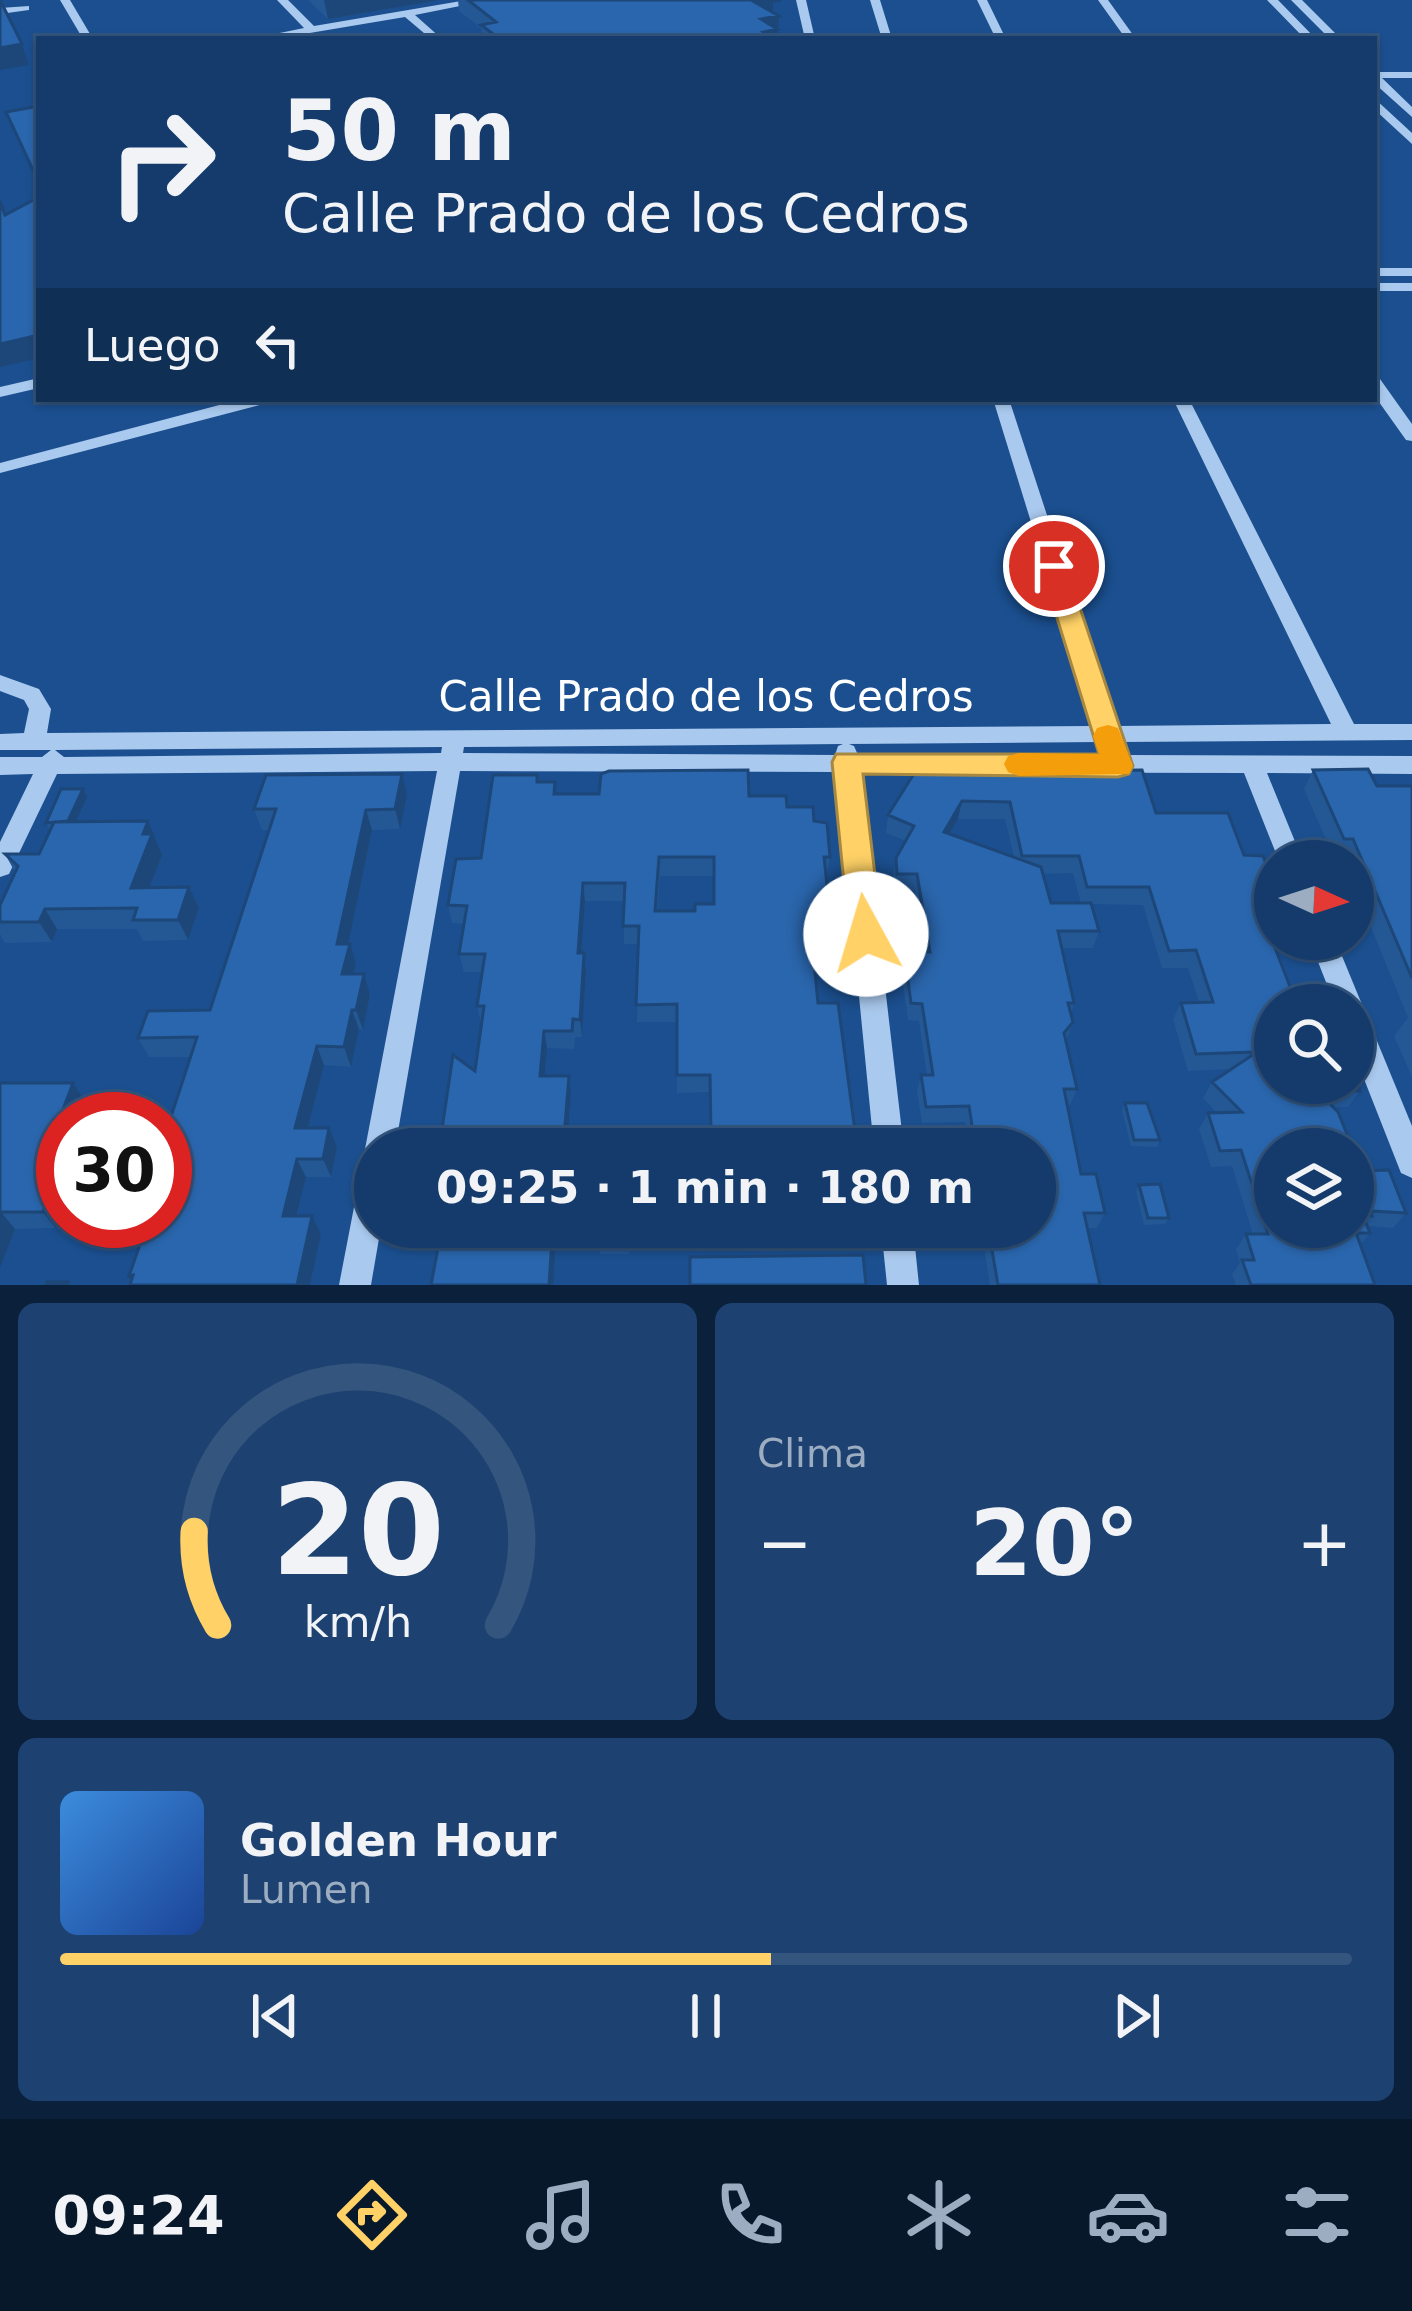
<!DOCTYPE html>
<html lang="es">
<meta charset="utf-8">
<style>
:root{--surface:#143b6b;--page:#1d4271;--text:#f1f3f6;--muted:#9dadc1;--line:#33557e;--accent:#ffd166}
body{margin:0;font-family:"DejaVu Sans",sans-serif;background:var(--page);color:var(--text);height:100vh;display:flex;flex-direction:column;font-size:45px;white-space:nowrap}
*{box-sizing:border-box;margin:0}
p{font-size:39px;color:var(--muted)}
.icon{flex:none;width:66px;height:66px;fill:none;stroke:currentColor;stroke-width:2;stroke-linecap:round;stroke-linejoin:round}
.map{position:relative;height:1285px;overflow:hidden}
.panel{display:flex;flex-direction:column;gap:18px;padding:18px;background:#0b203b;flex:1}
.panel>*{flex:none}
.banner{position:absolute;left:36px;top:36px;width:1341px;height:366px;border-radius:0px;box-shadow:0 3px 9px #0004,0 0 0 3px var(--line);background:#143b6b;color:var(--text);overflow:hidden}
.needle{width:78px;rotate:93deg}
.buttons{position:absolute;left:1254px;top:840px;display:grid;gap:24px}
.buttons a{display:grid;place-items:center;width:120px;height:120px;border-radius:50%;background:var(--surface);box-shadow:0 3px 9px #0004,0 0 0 3px var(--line);font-size:60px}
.speed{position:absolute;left:36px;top:1092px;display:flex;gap:24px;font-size:60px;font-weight:700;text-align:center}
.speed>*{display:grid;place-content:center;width:156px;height:156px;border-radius:50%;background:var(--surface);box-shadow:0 3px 9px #0004,0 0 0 3px var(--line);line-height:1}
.speed .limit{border:18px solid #d22;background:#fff;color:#111}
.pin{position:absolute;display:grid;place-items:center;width:102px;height:102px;color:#fff;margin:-51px;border:6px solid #fff;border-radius:50%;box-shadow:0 3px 12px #0007}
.me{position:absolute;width:132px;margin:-66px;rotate:354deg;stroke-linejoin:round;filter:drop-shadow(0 0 9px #0008)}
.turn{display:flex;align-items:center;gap:42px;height:252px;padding:0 48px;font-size:54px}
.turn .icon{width:156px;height:156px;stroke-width:2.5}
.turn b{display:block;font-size:84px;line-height:102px}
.then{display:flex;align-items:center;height:114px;padding:0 48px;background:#0003;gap:24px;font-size:45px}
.big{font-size:90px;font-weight:600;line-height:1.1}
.panel .tile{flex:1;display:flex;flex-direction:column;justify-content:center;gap:18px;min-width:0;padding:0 42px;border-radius:18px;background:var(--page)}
.panel .dial{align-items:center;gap:0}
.dial svg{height:312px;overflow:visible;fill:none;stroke:var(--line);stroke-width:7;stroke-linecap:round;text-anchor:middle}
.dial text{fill:var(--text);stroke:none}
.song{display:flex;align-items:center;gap:36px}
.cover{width:144px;height:144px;border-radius:18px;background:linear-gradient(135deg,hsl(210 70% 55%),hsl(220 70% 35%))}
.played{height:12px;border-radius:6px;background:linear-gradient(90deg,var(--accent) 55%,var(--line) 55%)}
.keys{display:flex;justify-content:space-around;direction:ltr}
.heat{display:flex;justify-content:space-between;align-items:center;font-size:66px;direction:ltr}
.panel .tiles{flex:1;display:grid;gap:18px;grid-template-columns:1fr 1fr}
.tile:last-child{grid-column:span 2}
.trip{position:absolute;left:354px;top:1128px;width:702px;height:120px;border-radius:60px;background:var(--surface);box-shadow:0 3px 9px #0004,0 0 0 3px var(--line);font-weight:600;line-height:120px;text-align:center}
.tabs{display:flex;height:192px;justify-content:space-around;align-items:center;background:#08182b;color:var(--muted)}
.tabs .icon{width:84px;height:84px}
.tabs .on{color:var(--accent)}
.tabs b{font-size:54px;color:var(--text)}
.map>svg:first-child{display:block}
</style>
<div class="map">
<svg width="1412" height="1285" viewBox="0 0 1412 1285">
<rect width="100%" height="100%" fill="#1b4f8f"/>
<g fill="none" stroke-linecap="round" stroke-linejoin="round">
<!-- minor -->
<path fill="#a9c9ee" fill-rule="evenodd" d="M60,0h10l23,39h-10z
M277,0h11l26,26 153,-26h23l-75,15 27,24h-11l-26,-22 -131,22h-24l54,-11z
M796,0h10l9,39h-10z
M870,0h10l12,39h-10z
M977,0h10l19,39h-10z
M1098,0h10l28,39h-10z
M1267,0h11l38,39h-11z
M1291,0h11l39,39h-11z
M29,6v4l-29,4v-6z
M1374,72h38v6h-30l30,29v10l-38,-34z
M1374,98l38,35v11l-38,-35z
M1374,268h38v8h-38z
M1374,283h38v8h-38z
M39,378v10l-39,9v-10z
M1374,378l6,1 32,45v17l-6,-1 -32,-45z
M242,399h27l-2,4 -267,70v-10z
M993,399h16l107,327 215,-2 -158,-325h16l165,325h58v16l-290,2 4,13 286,1v18l-145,-1 36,88h-24l-35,-88 -384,-1 44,377h-30l-37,-377 -377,-1 -65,378h-20v78h6l-10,58h-32l21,-109 4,-10 11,-5 -6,-2 -4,-10 72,-378 -380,3 -48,100 -9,3v-35l33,-68 -33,1v-18h42l9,-7h-51v-16l24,-1 5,-24 -5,-9 -24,-9v-16l39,14 12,20 -4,24 1047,-7zM1099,742l4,13h-245l-4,-9 -5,-2zM843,744l-5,2 -3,9 -372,-2 1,-6zM442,747l-1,6 -377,4 -9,-7z
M1309,939h26l77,187v52l-11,-5 -48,-122v-46h-18z
M881,1227h32l6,58h-32z"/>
</g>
<!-- wall -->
<path fill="#245895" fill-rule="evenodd" d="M308,0h132l-112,19z
M458,0h323v2l-8,1v10l5,23 -1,3h-295l-1,-11 -22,-17z
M39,106v81l-33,-75z
M1313,770l64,16h35v291l-18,-41 14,-18 -55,-135v-22l-19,-3 -30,-69z
M915,772l241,41 88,42 31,31v51h-4l4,68 85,86 -12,16h-14l27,64 45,42 -13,15 -26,-2 3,7 -10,12 15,40h-139l-4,-11 8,-11 -4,-14 10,-15h7l-21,-68 -21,1 -12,-38 9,-16h9l-14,-15 9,-16 19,-13 -43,2 -15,-52 8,-16 18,-1 -11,-34h-26l-19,-63 -52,-1 8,27 -6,17h-31l12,55 -3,10 2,9 -7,19 11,48 -7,16h-3l14,69 24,39 -8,15h-9l12,57h-110l-9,-58h54v-78l-66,-1 -4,-26 -43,1 -5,-32 4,-16h6l-8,-54 -11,-1 -7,-51 3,-17h20l-10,-61h-19l-2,-15 3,-18 10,-17 -20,-8 2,-18zM958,819h47l9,38 -64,-23zM1073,873l8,30h-30l-8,-29z
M537,775l1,7 19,12 192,2 38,11 27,14 16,36 -4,18 8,76 -2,18 -17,1 3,33 37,128 -3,17 -141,1 -1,-57 -33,1v-71h-40l1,-78h-14v-43h-39l-4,52 5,18 -4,66h-7l-1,12 -27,-1 -3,28 27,17 -4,56h-128l36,-78 6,-47 -4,-18 5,-34h-18l-5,-18 5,-30 -12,-1 -4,-18zM660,876h54v28l-19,7h-38z
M407,795l-7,34 -28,1 -24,114 8,20 -2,10h10l6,20 -7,36 -4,-1 -8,38 -27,-2 -16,63 29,19 -6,30h-25l-9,39 24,18 -11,51h-180l2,-5 -3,-4 36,-55v-86l25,-78h-41l-11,-19 72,-28 59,-180h-7l-8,-21z
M87,797l-11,24 82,21 -1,2 5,11 -13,33 40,-1 10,21 -11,32 -45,1 -6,-12h-80l-5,13 -47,1 -5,-9v-29l15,-33 -10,-18h34l11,-24 -4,-7z
M0,1083h73l12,18 -22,18v89l-7,20 -41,1 -15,39z
M1125,1103l35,37 -3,7 -26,-1 -9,-36z
M1139,1185l30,33 -4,6 -21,1 -8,-34z
M599,1227h31l-1,27h-29z
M427,1232l125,7 3,16 -122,-7z"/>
<!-- shaded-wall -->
<path fill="#1d4779" d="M324,0h116l-112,19z
M749,0h32v2l-8,1v11z
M779,16l-2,23h-17l1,-20z
M22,44l7,21 -29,5v-22z
M39,335v23l-39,9v-23z
M402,774l5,21 -7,34 -5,-20z
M83,789l4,8 -15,33 -4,-7z
M962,801l-4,18 -17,31 3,-18z
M366,810l6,20 -28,134 -7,-20z
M148,821l14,34 -21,54 -10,-21z
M583,883l2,18 -5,70 -2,-18z
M189,887l10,21 -11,32 -10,-20z
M45,909l12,20 -5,13 -13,-20z
M350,944l6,20 -7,30 -7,-20z
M584,953l2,18 -4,66 -2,-17z
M364,974l6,20 -7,36 -7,-20z
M352,1010l7,19 -8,38 -7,-20z
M544,1031l3,17 -4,45 -3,-17z
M317,1046l7,19 -21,82 -8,-19z
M569,1076l2,17 -4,56h-4z
M73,1083l12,18 -7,18h-15v89l-7,20 -13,-16 6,-66z
M329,1128l8,19 -6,30 -8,-18z
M297,1159l9,18 -14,57 -9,-18z
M1,1212l14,17 -15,39v-53z
M312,1216l9,18 -11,51h-13z
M552,1239l3,16 -2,30h-4z"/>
<!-- building -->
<path fill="#2a66ad" stroke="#1d4779" stroke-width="3" fill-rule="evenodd" d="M468,0h283l28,16 -18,3 16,10 -13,3 12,6 -3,1h-273l-19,-14 15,-3z
M0,2h1l21,42 -22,4z
M39,106v77l-33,-71z
M39,197v138l-39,9v-143l5,14z
M1368,769l9,17h35v192l-59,-139h-9l-31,-69z
M748,770l1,26h37l1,11h26l1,14 13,2 3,34h-6l10,94 -21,1 5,51h20l17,128 -144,2 -1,-58h-33v-71l-41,1 3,-79h-16l2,-43h-42l-5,70h6l-4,67 -7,-1 -1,12h-28l-4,45h29l-6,73h-124l14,-94 22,16 9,-65h-7l8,-52h-26l8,-48 -19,-1 8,-46 25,-1 12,-83h44v7h18l-1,12h45l2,-20 8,-3zM659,857h55v47h-19v7h-40z
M1142,770l14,43h72l16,42 19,1 12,30v34l-11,-1 33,86h-22v78h78v-7l7,15h-43l21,21 15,37h-78v78h78v-77l8,21 28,-1 17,43 -36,-2 2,5h-9l7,17h-14l19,52h-124l-9,-25h12l-8,-26h22l-27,-84 -21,1 -12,-38 34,-1 -30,-30 45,-30 -61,2 -15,-51 32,-1 -17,-52 -27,1 -20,-64h-62l-8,-31h-57l-12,-54 -48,-1 -18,31 97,35 10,36h40l8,28h-41l16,72h-6l5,19 -9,11 13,56h-13l17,85h15l9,39h-21l16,72h-102l-10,-58h47v-78h-48l-3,-18 -11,1 -4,-26 -43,1 -5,-32h12l-11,-71 -11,-1 -7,-51h26l-13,-78h-20l-1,-16 18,-32 -26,-11 27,-43z
M402,774l-7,35 -29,1 -29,134h13l-8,30h22l-8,36h-4l-8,37 -27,-1 -22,82h34l-6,31h-26l-14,57h29l-15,69h-167l3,-10 -4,1 19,-55h17v-50l4,-11h-4v-25l32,-98 -59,1 10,-27 62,-1 66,-201h-22l12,-34z
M61,789h22l-15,32 -22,2z
M148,821l-5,13h9l-21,54 58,-1 -11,33h-45l4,-12 -92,1 -6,13h-39v-17l18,-39 -13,-12h34l15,-32z
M0,1083h73l-24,63h14v9l-20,57h-42l-1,3z
M1125,1103h22l13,37h-26z
M1160,1184l9,34h-21l-9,-33z
M428,1227h98l-2,12h28l-3,46h-118l10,-53h-14z
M599,1227h30l-1,14 -30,1z
M863,1255l3,30h-176v-28z
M47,1282h21l-1,3h-21z"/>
<!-- route -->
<path fill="#ffd166" stroke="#a68842" stroke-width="3" d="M1054,557l12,9 67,200 -4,8 -11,3 -255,-3 19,160 -5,10 -11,4 -12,-4 -5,-10 -17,-172 4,-8h263l-58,-188z"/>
<!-- slow -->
<path fill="#f59e0b" d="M1108,725l10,3 15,38 -4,8 -110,2 -11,-4 -4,-8 4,-8 11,-3 80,1 -6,-18 4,-8z"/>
<g text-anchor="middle" stroke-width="12" stroke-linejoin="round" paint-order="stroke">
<!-- street labels -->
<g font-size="42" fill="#fff" stroke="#1b4f8f">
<text x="706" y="711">Calle Prado de los Cedros</text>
</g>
</g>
</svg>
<div class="buttons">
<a><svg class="needle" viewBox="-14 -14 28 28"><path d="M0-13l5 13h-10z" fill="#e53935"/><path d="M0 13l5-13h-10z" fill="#9dadc1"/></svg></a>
<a><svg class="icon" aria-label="search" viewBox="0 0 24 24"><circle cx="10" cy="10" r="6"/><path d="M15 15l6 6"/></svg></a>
<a><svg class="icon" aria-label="layers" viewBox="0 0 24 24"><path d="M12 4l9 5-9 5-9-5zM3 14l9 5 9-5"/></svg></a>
</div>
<div class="speed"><div class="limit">30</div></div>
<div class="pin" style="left:1054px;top:566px;background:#d93025"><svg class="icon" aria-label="arrive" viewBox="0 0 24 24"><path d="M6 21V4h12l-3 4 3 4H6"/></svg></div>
<svg class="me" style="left:866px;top:934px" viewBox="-20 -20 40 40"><circle r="19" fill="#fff"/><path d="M0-13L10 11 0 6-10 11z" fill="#ffd166"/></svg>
<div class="trip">09:25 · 1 min · 180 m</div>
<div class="banner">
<div class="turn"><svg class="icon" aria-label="right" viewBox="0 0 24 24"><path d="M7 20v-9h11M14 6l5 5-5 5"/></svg><div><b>50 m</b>Calle Prado de los Cedros</div></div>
<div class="then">Luego<svg class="icon" aria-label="left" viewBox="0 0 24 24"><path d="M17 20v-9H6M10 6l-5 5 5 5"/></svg></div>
</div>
</div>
<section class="panel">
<div class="tiles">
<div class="tile dial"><svg viewBox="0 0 100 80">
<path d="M14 69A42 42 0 1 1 86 69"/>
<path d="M14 69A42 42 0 0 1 8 45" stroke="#ffd166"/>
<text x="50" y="56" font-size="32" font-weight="700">20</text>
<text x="50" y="72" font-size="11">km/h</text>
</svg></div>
<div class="tile"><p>Clima</p>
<div class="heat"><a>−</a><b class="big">20°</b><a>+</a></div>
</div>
<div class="tile">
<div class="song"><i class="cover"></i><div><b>Golden Hour</b><p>Lumen</p></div></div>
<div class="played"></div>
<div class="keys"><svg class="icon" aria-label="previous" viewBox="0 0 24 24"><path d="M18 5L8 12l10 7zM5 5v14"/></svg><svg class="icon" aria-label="pause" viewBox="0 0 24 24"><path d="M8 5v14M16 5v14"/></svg><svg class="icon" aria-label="next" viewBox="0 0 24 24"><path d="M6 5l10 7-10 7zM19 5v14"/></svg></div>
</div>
</div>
</section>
<nav class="tabs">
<b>09:24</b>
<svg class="icon on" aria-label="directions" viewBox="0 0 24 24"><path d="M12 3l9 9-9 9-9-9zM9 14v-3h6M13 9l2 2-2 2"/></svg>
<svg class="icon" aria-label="music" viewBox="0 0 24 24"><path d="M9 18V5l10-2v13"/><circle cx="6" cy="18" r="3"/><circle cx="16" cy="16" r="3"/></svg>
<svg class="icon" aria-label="phone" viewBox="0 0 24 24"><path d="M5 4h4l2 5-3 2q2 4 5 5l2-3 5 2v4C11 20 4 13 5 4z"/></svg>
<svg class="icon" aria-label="climate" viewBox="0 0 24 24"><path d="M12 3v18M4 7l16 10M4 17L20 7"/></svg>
<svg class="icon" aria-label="car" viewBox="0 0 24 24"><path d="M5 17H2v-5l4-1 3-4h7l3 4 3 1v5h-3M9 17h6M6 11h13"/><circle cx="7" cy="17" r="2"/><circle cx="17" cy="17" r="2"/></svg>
<svg class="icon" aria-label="filters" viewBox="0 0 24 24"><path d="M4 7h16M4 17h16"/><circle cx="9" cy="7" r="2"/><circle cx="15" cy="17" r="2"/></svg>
</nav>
